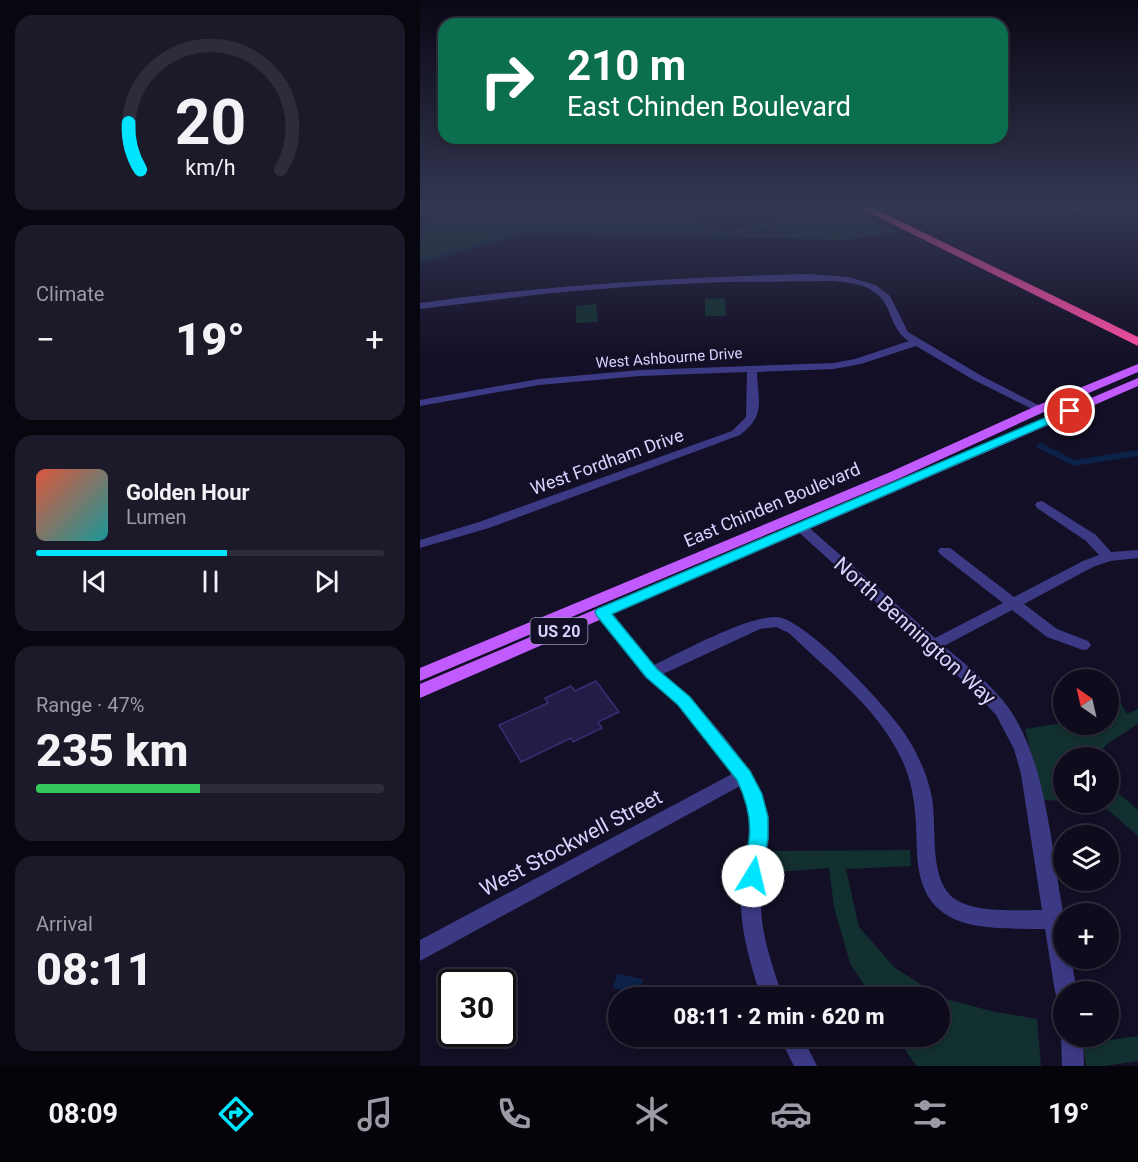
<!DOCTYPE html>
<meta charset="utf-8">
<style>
:root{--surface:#0e0b1c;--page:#1c1929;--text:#f1f3f6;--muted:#9b9ba3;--line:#2e2b3b;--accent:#00e5ff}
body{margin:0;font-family:Roboto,sans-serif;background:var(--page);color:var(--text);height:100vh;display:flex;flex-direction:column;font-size:22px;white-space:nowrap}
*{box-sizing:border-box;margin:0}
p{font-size:20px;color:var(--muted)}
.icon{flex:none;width:33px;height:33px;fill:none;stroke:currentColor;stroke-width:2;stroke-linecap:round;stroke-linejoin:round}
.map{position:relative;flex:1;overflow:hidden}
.details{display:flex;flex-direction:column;gap:15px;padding:15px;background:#08060f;width:420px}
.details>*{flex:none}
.banner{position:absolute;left:18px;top:18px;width:570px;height:126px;border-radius:18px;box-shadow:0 3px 9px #0003,0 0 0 2px var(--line);background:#0b6e4f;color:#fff;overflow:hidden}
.needle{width:39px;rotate:326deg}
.controls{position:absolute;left:633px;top:669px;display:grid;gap:12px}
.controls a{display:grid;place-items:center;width:66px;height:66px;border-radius:50%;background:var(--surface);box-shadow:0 3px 9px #0003,0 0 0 2px var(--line);font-size:30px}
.speed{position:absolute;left:18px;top:969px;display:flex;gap:12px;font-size:30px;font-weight:700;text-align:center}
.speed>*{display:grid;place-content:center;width:78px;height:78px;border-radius:50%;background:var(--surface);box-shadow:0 3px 9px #0003,0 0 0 2px var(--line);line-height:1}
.speed .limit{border:3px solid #111;border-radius:9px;background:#fff;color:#111}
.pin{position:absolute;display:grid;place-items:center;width:51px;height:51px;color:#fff;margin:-26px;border:3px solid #fff;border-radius:50%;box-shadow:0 2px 6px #0007}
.me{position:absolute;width:66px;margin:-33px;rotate:9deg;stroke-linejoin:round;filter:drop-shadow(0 0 4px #0008)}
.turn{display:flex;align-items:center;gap:21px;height:126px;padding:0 30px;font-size:27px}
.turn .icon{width:78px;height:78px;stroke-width:2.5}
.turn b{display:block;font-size:42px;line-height:51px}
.big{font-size:45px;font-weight:800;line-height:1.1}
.details .widget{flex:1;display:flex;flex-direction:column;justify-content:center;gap:9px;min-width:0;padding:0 21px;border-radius:18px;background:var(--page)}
.details .dial{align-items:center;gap:0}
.dial svg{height:156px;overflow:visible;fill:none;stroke:var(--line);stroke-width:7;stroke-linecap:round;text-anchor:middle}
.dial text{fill:var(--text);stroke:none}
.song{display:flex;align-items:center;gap:18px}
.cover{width:72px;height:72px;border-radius:9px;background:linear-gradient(135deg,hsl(10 70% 55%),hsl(180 70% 35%))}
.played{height:6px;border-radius:3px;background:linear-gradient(90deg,var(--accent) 55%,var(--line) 55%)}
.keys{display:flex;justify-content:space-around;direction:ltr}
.heat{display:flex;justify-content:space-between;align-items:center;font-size:33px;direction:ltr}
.charge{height:9px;border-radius:4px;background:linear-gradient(90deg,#34c759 47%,var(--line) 0)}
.trip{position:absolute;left:188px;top:987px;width:342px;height:60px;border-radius:30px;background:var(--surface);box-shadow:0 3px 9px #0003,0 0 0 2px var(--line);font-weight:800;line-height:60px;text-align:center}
.menu{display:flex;height:96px;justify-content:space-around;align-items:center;background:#06040b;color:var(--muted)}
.menu .icon{width:42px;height:42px}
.menu .selected{color:var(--accent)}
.menu b{font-size:27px;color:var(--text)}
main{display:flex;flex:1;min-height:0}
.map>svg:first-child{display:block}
</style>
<main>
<section class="details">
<div class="widget dial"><svg viewBox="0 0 100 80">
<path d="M14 69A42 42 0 1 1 86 69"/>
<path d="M14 69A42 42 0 0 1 8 45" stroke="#00e5ff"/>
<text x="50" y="56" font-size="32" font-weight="700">20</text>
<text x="50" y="72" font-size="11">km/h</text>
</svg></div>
<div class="widget"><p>Climate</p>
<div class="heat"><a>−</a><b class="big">19°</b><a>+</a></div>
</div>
<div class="widget">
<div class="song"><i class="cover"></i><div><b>Golden Hour</b><p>Lumen</p></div></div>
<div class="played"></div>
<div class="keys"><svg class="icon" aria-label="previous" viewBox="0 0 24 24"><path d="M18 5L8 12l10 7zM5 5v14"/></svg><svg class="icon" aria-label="pause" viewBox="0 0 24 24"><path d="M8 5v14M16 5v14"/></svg><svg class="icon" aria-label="next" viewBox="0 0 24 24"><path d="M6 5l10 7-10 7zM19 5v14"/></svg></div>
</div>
<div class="widget"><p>Range · 47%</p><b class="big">235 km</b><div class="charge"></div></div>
<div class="widget"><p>Arrival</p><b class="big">08:11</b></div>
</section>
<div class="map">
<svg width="718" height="1066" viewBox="0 0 718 1066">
<rect width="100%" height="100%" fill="#130f26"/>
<!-- green -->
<path fill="#12302f" d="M122,207h89l43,3 53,21 54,-13 -21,-11h87l51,25 -54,8 -312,-8 -112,32v-43z
M305,298l1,18h-21v-17z
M176,304l2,18 -22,1v-17z
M689,683l18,31 11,-5v15l-31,20 -11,13 -32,1 -1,43 -20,-1 -18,-71 38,-6 45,1z
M689,785l29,25v26l-37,-32 -19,-1 26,-1z
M490,850l1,16 -65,3 13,58 36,41 48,30 48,13 46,8 4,47h-125l-19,-29 42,-1v-38l-67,-1 -22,-34 -16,-56 -5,-39 -64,5 5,-22z
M718,1036v25l-33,5h-19l-3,-22z"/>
<!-- water -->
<path fill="#0c2248" d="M197,974l26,5 -4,14 -26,-5z"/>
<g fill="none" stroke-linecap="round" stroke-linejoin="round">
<!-- stream -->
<path stroke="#0c2248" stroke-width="2" d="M0,262l104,-29 200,6 114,-25"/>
<!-- canal -->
<path fill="#0c2248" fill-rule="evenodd" d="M621,443l34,17 63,-10v6l-64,10 -36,-18 -2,-2 2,-2z"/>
</g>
<!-- building -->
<path fill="#241b47" stroke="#3b2d73" stroke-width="1.5" d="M176,681l23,31 -21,10 4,6 -29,14 -2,-4 -50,24 -22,-37 49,-22 -3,-5 26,-12 4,5z"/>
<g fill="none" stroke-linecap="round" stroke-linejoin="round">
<!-- minor -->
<path fill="#3d3a85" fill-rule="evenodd" d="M0,207h14l-14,3z
M645,207h14l3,2 -4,2z
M388,274l40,3 28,8 14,11 18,36 72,43 66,34 -6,3 -4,-1 -64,-32 -56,-33 -55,18 -27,5 -77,3c1,29 9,44 -17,63l-251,93 -69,20v-8l59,-18 253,-91 14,-14 1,-45 -107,4 -101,9 -119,21v-6l119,-21 101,-9 194,-7 21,-4 54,-18c-19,-11 -16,-34 -32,-47 -11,-10 -28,-11 -42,-13l-110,1 -87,4 -87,7 -131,16v-6c129,-18 258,-26 388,-29z
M622,501l54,34 15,17 27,-2v8l-28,3 -17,6 -69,37 33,25 31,12 3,4 -3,4 -5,1 -36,-13 -35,-27 -68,36c22,19 47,38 64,61 38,53 43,140 55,204l8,3h-7v44h7l6,34h-13v9l-6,-2 -3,-7 -10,-63c-62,-1 -125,5 -128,-77 -1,-33 -1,-63 -16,-94 -24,-51 -73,-87 -112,-125l-13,-6 -16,2 -97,45c35,30 98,96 105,142 4,29 -6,59 -7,88 0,32 12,63 22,94h-22c-9,-30 -19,-60 -20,-92 -1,-41 19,-80 -1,-120l-320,175v-21l312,-166 -54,-69 -33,-28 -47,-61 -2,-4 2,-4h10l46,57c30,-14 91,-48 122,-48 28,0 110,89 127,114 13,19 23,40 28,62 7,30 -3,79 19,102 19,19 67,15 92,15l-21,-136 -7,-25 -18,-34 -26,-28 -176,-159 2,-3h10l129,113 68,-35 -63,-49 -2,-3 2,-3h10l64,49 69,-36 16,-6 -13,-14 -49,-33 -2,-3 2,-3z
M644,1030v6h19l1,30h-22l-1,-30z
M359,1036h23l15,30h-23z"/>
<!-- major -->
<path fill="#c25bff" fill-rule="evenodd" d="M718,364v8l-94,40 -146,67 -478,202v-13l468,-195 148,-67z
M718,378v8l-718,312v-14z"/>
<!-- highway -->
<path fill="#ff4fa3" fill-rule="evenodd" d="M438,207h13l267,130v9z"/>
</g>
<!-- sky -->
<linearGradient id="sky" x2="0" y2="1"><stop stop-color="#0a0815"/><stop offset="0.58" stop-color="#333752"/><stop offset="1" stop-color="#333752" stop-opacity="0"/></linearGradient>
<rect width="718" height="356" fill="url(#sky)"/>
<!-- route -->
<path fill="#00e5ff" stroke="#0095a6" stroke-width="1.5" d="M650,407l6,4 -2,2 -462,201 45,55 33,28 60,74 12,23 6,23v21l-8,44 -7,3 -7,-3c-6,-12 1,-29 3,-42 3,-21 -3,-41 -12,-60l-59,-75 -32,-28 -49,-61 -2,-4 2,-3z"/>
<g text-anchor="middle" stroke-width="4.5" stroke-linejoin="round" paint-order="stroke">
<!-- far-street labels -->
<g font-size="15" fill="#d9d4ff" stroke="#130f26">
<text transform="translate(249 358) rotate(-4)" y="5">West Ashbourne Drive</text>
</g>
<!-- shield labels -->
<rect fill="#130f26" stroke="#9e99be" stroke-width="1.5" x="110.5" y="618" width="57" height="26" rx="4.5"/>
<g font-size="16" font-weight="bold" fill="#d9d4ff">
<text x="139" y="637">US 20</text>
</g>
<!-- street labels -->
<g font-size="18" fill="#d9d4ff" stroke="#130f26">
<text transform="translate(187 462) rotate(-20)" y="6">West Fordham Drive</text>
<text transform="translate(352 505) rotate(-23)" y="6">East Chinden Boulevard</text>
</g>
<!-- near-street labels -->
<g font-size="21" fill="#d9d4ff" stroke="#130f26">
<text transform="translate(495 631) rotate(42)" y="7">North Bennington Way</text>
<text transform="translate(151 843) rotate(-28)" y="7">West Stockwell Street</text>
</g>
</g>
</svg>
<div class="controls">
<a><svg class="needle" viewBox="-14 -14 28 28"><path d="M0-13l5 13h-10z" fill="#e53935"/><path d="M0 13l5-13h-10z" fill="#9b9ba3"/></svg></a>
<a><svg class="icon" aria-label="sound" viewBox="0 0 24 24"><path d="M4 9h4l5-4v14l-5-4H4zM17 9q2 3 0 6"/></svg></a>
<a><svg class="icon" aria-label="layers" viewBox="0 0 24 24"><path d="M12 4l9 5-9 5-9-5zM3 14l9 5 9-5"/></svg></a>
<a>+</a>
<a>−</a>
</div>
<div class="speed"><div class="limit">30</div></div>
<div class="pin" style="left:650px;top:411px;background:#d93025"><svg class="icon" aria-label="arrive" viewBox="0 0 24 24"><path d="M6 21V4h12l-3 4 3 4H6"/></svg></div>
<svg class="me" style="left:333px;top:876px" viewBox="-20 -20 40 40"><circle r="19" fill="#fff"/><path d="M0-13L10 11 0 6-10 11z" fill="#00e5ff"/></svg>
<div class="trip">08:11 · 2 min · 620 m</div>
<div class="banner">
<div class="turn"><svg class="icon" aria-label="right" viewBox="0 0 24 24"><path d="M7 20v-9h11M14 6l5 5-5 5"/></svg><div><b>210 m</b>East Chinden Boulevard</div></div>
</div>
</div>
</main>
<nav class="menu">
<b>08:09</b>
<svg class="icon selected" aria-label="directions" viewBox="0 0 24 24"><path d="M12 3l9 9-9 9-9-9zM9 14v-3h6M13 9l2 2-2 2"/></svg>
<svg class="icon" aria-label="music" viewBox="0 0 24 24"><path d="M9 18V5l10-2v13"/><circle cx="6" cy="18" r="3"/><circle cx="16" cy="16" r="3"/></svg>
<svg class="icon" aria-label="phone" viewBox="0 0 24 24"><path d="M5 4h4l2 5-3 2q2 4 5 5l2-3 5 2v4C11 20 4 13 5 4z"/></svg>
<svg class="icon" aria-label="climate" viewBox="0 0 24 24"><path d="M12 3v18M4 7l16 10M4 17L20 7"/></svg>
<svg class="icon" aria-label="car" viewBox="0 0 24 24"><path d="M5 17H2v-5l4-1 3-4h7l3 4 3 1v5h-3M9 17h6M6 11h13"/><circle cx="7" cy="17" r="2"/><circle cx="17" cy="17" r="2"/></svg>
<svg class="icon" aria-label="filters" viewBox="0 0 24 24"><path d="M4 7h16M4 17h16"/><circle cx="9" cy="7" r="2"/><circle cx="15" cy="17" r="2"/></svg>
<b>19°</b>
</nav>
